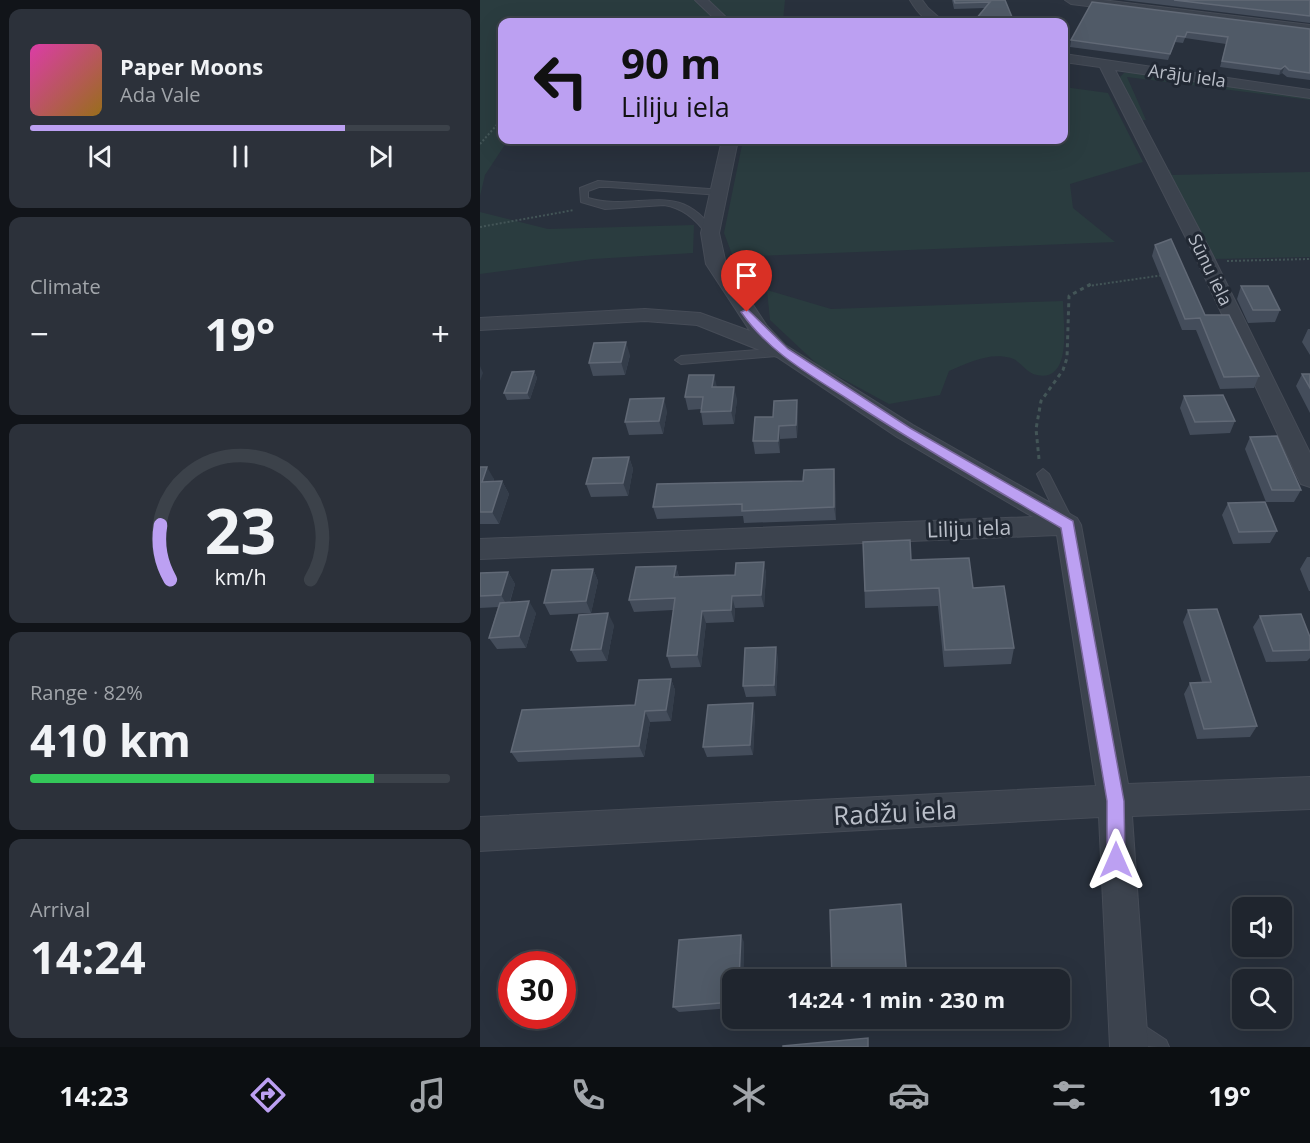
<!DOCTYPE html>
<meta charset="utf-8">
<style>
:root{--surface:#1f252e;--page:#2c313a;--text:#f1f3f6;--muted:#a1a5aa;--line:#3c424a;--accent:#bca0f2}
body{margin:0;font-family:"Open Sans",sans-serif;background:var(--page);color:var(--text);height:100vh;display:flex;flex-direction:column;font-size:22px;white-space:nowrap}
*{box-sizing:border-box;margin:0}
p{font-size:20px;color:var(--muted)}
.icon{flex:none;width:33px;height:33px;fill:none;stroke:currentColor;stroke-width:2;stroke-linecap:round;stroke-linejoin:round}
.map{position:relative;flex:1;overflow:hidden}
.sheet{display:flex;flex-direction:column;gap:9px;padding:9px;background:#111419;width:480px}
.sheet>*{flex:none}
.hud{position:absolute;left:18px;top:18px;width:570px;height:126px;border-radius:12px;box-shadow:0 6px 24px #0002,0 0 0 2px var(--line);background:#bca0f2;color:#111;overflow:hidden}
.tools{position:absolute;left:752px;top:897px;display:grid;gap:12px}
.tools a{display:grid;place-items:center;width:60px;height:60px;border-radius:12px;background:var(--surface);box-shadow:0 6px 24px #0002,0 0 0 2px var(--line);font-size:30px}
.speed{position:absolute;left:18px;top:951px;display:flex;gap:12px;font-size:30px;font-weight:700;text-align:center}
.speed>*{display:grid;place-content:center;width:78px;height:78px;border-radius:50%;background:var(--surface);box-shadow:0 6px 24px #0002,0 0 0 2px var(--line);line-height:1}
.speed .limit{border:9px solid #d22;background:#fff;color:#111}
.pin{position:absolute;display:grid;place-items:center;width:51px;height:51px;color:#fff;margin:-62px -26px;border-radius:50% 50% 50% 0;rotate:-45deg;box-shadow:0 0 6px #0007}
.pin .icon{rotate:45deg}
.me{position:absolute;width:66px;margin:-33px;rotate:0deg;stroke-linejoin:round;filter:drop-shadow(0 0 4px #0008)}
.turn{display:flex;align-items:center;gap:21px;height:126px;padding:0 24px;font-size:27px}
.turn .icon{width:78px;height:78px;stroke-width:2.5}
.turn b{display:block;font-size:42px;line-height:51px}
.big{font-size:45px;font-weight:700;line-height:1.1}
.sheet .card{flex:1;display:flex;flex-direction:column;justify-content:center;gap:9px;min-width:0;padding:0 21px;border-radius:12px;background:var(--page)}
.sheet .dial{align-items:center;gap:0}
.dial svg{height:156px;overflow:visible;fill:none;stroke:var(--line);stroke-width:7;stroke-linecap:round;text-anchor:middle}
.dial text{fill:var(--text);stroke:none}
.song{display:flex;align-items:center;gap:18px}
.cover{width:72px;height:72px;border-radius:9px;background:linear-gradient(135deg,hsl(320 70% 55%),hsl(40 70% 35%))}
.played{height:6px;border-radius:3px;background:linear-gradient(90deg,var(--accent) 75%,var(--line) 75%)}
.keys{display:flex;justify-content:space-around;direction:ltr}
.heat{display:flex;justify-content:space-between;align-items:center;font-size:33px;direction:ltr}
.charge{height:9px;border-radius:4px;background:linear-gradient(90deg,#34c759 82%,var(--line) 0)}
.trip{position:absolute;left:242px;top:969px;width:348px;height:60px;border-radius:12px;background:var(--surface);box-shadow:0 6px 24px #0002,0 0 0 2px var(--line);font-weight:700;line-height:60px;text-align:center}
.tabs{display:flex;height:96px;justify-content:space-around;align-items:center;background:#0c0f12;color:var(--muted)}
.tabs .icon{width:42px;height:42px}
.tabs .on{color:var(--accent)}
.tabs b{font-size:27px;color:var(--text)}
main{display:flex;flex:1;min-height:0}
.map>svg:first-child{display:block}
</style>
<main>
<section class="sheet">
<div class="card">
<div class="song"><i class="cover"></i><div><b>Paper Moons</b><p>Ada Vale</p></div></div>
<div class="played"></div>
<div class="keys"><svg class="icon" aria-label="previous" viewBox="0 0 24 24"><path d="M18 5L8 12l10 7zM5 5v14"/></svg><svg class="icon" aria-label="pause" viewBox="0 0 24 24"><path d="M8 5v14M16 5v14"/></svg><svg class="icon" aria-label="next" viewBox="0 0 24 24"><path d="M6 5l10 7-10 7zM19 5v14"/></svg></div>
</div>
<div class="card"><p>Climate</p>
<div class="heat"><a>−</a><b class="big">19°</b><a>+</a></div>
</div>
<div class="card dial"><svg viewBox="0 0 100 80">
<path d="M14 69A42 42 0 1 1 86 69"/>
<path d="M14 69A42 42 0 0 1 9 41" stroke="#bca0f2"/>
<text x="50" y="56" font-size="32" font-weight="700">23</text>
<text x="50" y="72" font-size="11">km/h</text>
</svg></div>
<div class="card"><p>Range · 82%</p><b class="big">410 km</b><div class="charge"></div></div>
<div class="card"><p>Arrival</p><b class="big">14:24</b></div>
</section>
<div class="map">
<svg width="830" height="1047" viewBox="0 0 830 1047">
<rect width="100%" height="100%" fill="#29313d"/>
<!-- green -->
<path fill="#2a3c3f" d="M0,0h305l-2,21 10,1h-291v118h6l-23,35 -5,21z
M654,72l176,25v3l-183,-23 19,43h-8l-20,-41 6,-6z
M584,87l44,6 35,69 -73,22 3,24 42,34 -382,15 -9,-24 19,-93h321z
M684,170h6l2,5 138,-3v85l-96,2z
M0,212l68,17 146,-4 -1,28 -100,6 -113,15z
M287,290l64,19 232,-8c0,21 10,82 -26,74 -11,-2 -16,-14 -26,-17 -22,-6 -43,5 -62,13l-9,24 -51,9 -70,-38 -49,-46z"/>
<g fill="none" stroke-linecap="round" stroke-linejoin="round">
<!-- service casing -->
<g stroke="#464c57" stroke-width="2">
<path id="service" d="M118,181l125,9 2,2 -5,3 -111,-8h-10l-11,4v7c50,15 91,-21 127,35l-8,2c-10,-15 -24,-27 -43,-30l-59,4 -24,-7 -1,-14z
M304,348l4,1v6l-107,9 -6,-4 6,-4z
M563,469l6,5 25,49 -2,4h-10l-2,-4 -23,-49z
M654,1019l32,21 3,7c-18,0 -37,0 -45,-18l3,-7z"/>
</g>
<!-- minor casing -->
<g stroke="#464c57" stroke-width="2">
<path id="minor" d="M215,0h13l23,22h-13z
M430,0h12l6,8 16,14c-17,2 -25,-7 -34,-22z
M585,0h37l208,25v8l-239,-29z
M584,54l246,36v8l-195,-28 97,184 98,199v34l-9,-3 -3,-6 -104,-224 -94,-187 -36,-5z
M242,140h16l-19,93 7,31 41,62 18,19 128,80 164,93 4,7 47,259 182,-7v32l-178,7 16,231h-38l-11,-230 -619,34v-34l616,-31 -39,-251 -577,24v-20l553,-22 -136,-80 -120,-80 -80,-32 -52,-4 -165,9v-12l165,-9 55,4 50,18 -44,-67 -5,-31z"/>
</g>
<!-- path-far1 -->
<path stroke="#435557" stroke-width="2" stroke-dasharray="2 2" stroke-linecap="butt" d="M0,144l22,-25
M0,227l94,-17
M747,261l83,-2
M608,286l76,-11"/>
<!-- path -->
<path stroke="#435557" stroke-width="3" stroke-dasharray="4 4" stroke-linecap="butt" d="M559,459l-3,-30 5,-28 22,-31 4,-12 2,-62 22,-12"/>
<!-- service -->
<use href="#service" fill="#3c434e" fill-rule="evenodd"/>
<!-- minor -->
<use href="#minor" fill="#3c434e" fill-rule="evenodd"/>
</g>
<!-- wall -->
<path fill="#444d5b" d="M472,0h53l9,22h-38v-3l9,-11 -31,1z
M643,0h187v23z
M612,2l218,27v51l-23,-3 -5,-4 -3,2 -59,-8 6,-23 -41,-6 -2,5 -8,-1 -7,18 -98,-13 1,-7z
M675,245l50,70 54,61 -5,12 -34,1 -24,-59h-14l-30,-74z
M761,286l39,24 -5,12 -27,1 -11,-24z
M828,329h2v26l-8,-13z
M150,355l-5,20 -32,1 -4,-13z
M54,371l3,7 -7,21 -23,1 -3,-7z
M822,374h8v39l-14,-27z
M237,387l20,12 -3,25 -31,1 -2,-13v-3l-13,1 -3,-13z
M704,396l51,25 -5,12 -40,2 -10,-27z
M187,411l-4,23 -34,1 -4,-13z
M318,412l-1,26 -17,1v14l-25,1 -2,-13 20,-24z
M770,437l51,53 -7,12h-28l-21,-53z
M149,457l4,12 -5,27 -37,1 -5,-13z
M0,467l14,12 -1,3 9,-1 7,13 -10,30h-19z
M355,481l1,39 -92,3 -1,-7 -86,3 -4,-12z
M748,503l49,28 -7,12 -37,1 -11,-29z
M383,542l48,18 62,28 41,60 -3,16 -67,3 -6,-61 -73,2z
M827,557h3v34h-1l-9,-22z
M284,562l2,12 -2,33 -29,1 -1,14 -28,1 -5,44 -30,1 -4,-12 6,-46 -39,2 -5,-12 47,-34 3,11 56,-2z
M113,569l5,12 -7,32 -41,2 -6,-12z
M28,572l7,12 -5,18 26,11 -10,35 -29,1 -8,-11 9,-31 -18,1v-35z
M708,610l69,116 -7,11 -53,2 -13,-45 6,-11 12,-1 -19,-60z
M780,616l50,21v21l-3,3 -41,1 -13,-35z
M134,625l-7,36 -30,1 -6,-12z
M298,658l-2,38 -30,1 -3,-11z
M191,679l4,11 -4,31 -21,1 -6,35 -126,5 -7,-10 124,-47z
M275,714l-2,41 -46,2 -4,-10z
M264,942l-1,38h-11v28l-53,4 -6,-5z"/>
<!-- shaded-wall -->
<path fill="#343d4a" d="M805,66l-3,7 -3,2 2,-6z
M146,342l4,13 -5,20 -4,-13z
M0,366l3,7 -3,8z
M54,371l3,7 -7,21 -3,-6z
M234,375l3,12h-5z
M254,387l3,12 -3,25 -3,-13z
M184,398l3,13 -4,23 -4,-13z
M317,400l1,12 -1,26 -1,-13z
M299,426l1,13v14l-2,-12z
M149,457l4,12 -5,27 -5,-13z
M7,467l7,12 -6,16 -6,-13z
M354,469l1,12 1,39 -2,-13z
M22,481l7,13 -10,30 -7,-12z
M284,562l2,12 -2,33 -3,-12z
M196,566l3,12 -5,-1z
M113,569l5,12 -7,32 -5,-12z
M28,572l7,12 -7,23 -7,-12z
M252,596l3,12 -1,14 -3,-12z
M49,601l7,12 -10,35 -7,-12z
M222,611l4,12 -5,44 -4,-12z
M128,613l6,12 -7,36 -6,-12z
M296,647l2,11 -2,38 -2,-11z
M191,679l4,11 -4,31 -5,-11z
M273,703l2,11 -2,41 -3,-10z
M165,711l5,11 -6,35 -5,-11z
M261,935l3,7 -1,38h-4z"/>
<!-- building -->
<path fill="#505a67" stroke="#616976" stroke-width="1.5" d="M474,0h51l9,22h-15l-23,-3 14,-17 -35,1z
M694,0h136v16z
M612,2l218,27v44l-21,-3 -4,-4 -4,3 -59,-8 6,-24 -41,-5 -2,5 -8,-1 -7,18 -99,-14z
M691,239l34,76h24l30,61 -35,1 -24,-59 -15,1 -30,-74z
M761,286h27l12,24h-27z
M146,342l-5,20 -32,1 5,-20z
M54,371l-7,22h-23l8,-21z
M822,374h8v14z
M209,375h25l-2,12h22l-3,24 -30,1 2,-15h-18z
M743,395l12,26 -40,1 -11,-26z
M184,398l-5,23 -34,1 5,-23z
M317,400l-1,25 -17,1 -1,15h-25l2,-24h18l1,-16z
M797,436l24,54h-29l-22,-53z
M149,457l-6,26 -37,1 7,-26z
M0,467h7l-5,15 20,-1 -10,31h-12z
M354,469v38l-92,4v-7l-89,3 4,-23 146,-3 1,-11z
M785,502l12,29 -38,1 -11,-29z
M430,540l1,20 58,-2 4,30 31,-2 10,62 -69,2 -6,-62 -74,3 -2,-49z
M284,562l-3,33 -29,1 -1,14 -29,1 -5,44 -30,1 8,-58 -46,2 7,-33 40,-1 -2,11 61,-2 1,-12z
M113,569l-7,32 -42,2 8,-33z
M28,572l-7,23 -21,1v-23z
M49,601l-10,35 -30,2 11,-35z
M737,609l40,117 -53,3 -14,-46 21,-1 -23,-72z
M128,613l-7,36 -30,1 8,-35z
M821,614l9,23v13l-37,1 -13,-35z
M296,647l-2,38 -31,1 2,-38z
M191,679l-5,31 -21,1 -6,35 -128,6 11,-42 113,-5 4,-25z
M273,703l-3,42 -47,2 5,-42z
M421,904l6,75 -75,1 -2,-70z
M261,935l-2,45h-7v22l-59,5 6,-67z
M388,1038v9h-85v-1z"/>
<!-- route -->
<path fill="#bca0f2" stroke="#7a689d" stroke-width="1.5" d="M267,309l41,40 122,79 163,93 51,280 1,59 -3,6 -6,3 -7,-3 -2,-6v-59l-46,-273c-72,-42 -145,-84 -215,-130 -39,-25 -78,-47 -105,-86z"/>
<g text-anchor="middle" stroke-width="6" stroke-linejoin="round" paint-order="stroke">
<!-- far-street labels -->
<g font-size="18" fill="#b9bec8" stroke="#212833">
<text transform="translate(707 76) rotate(8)" y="6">Arāju iela</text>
<text transform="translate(730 270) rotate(64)" y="6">Sūnu iela</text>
</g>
<!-- street labels -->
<g font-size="21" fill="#b9bec8" stroke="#212833">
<text transform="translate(489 529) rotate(-2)" y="7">Liliju iela</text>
</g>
<!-- near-street labels -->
<g font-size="26" fill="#b9bec8" stroke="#212833">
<text transform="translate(415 813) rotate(-3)" y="9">Radžu iela</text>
</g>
</g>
</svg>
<div class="tools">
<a><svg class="icon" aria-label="sound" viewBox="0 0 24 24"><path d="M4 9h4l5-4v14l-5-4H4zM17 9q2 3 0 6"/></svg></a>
<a><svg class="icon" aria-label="search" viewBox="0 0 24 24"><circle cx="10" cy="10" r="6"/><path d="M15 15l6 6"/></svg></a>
</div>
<div class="speed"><div class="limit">30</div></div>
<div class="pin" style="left:267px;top:312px;background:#d93025"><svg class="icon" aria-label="arrive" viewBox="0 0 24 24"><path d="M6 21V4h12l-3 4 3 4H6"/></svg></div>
<svg class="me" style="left:636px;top:860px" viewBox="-20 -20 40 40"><path d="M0-17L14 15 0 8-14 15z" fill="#bca0f2" stroke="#fff" stroke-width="4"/></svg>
<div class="trip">14:24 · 1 min · 230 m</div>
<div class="hud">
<div class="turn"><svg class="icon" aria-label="left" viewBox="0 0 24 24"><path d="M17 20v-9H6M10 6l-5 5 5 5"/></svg><div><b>90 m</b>Liliju iela</div></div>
</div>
</div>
</main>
<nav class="tabs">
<b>14:23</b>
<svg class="icon on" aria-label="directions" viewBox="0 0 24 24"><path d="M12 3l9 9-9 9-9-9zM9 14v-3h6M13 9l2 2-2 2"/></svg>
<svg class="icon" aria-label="music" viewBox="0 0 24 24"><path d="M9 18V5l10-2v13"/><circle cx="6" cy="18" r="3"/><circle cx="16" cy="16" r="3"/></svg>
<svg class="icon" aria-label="phone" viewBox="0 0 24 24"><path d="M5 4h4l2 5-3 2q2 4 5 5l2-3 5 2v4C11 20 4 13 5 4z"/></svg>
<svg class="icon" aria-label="climate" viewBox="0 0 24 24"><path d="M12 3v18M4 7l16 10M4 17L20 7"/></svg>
<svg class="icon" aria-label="car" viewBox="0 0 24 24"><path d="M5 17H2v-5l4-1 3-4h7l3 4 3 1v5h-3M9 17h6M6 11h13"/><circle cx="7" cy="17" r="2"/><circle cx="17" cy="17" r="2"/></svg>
<svg class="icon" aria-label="filters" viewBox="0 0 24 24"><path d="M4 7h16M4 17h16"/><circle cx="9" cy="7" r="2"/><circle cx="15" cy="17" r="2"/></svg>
<b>19°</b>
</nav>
